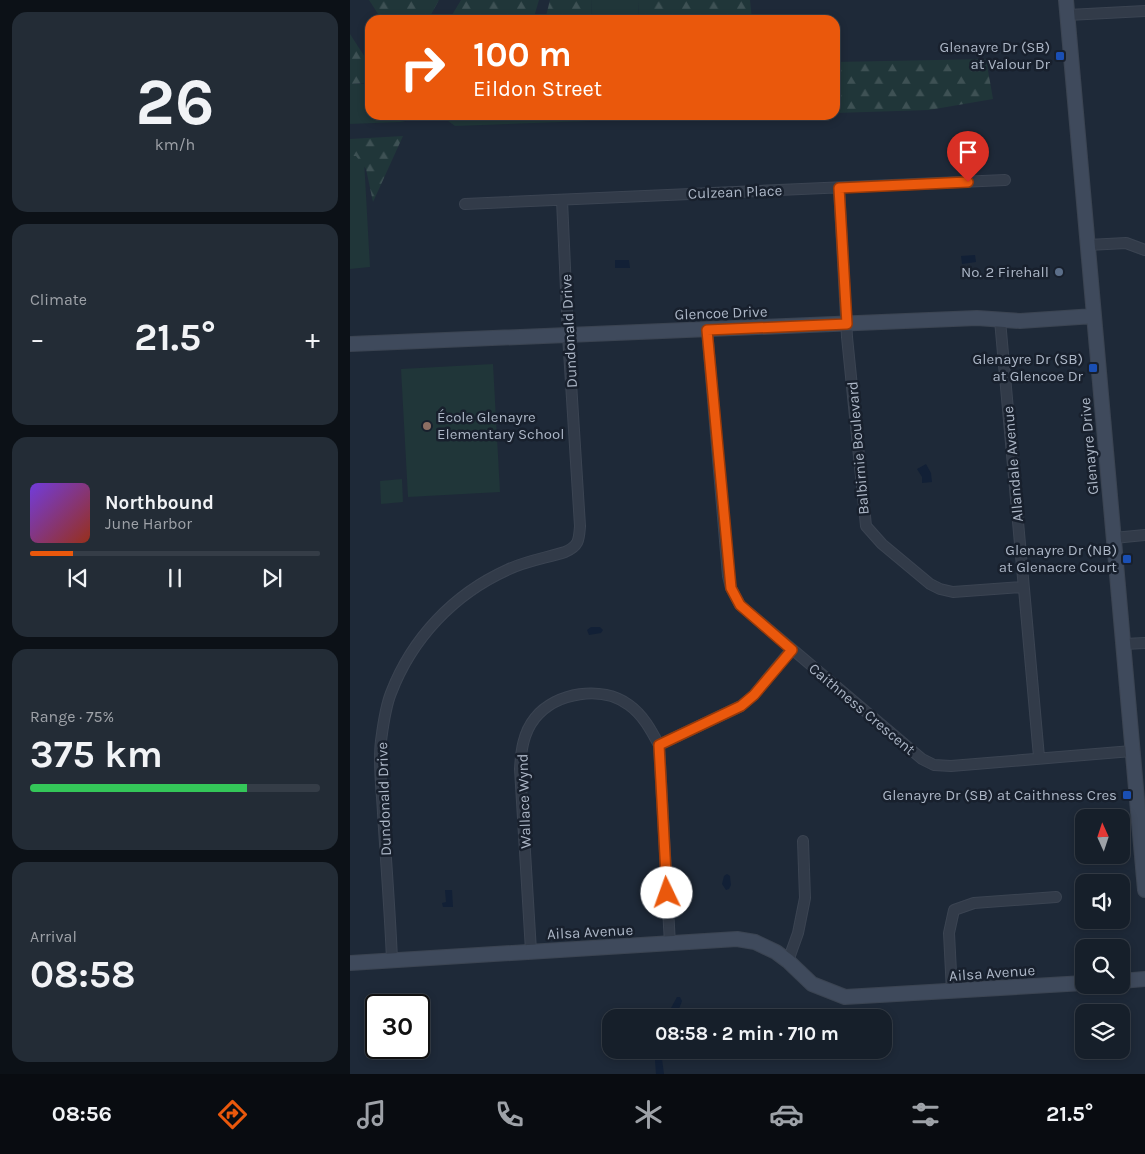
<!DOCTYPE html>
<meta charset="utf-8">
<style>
:root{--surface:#161f2a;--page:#232c36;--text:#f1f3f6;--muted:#9ea2a8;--line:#353d47;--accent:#ea580c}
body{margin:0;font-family:Karla,sans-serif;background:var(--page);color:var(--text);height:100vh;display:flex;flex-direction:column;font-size:19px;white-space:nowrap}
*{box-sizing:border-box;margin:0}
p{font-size:16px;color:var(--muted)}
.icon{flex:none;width:28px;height:28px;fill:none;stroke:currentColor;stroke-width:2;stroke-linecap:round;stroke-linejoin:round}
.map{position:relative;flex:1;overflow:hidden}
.side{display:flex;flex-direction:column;gap:12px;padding:12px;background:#0c1117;width:350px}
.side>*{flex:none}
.guide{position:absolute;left:15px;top:15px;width:475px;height:105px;border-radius:15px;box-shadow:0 2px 8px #0003,0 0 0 1px var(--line);background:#ea580c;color:#fff;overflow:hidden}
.needle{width:32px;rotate:357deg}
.tools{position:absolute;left:725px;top:809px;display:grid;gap:10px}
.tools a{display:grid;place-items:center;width:55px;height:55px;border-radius:10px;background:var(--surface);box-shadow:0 2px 8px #0003,0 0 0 1px var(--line);font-size:25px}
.speed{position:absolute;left:15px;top:994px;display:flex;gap:10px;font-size:25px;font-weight:700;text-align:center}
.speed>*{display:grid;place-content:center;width:65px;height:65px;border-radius:50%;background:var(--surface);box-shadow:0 2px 8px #0003,0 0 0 1px var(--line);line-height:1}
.speed .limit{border:2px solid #111;border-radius:8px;background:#fff;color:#111}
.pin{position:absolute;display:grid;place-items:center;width:42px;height:42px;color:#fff;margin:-51px -21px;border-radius:50% 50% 50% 0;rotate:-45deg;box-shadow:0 0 5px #0007}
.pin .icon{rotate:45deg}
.me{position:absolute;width:55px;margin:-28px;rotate:357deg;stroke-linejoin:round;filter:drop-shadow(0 0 4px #0008)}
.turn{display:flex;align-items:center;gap:18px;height:105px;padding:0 25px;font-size:22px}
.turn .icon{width:65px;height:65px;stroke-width:2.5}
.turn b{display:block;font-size:35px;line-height:42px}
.big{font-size:38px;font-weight:700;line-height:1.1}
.side .tile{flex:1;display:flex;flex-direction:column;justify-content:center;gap:8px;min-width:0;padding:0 18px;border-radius:15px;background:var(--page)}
.side .dial{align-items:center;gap:0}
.dial b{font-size:65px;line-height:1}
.song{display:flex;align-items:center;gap:15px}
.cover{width:60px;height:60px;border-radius:8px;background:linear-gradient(135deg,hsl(260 70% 55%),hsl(10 70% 35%))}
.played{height:5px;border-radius:2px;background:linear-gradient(90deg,var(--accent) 15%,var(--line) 15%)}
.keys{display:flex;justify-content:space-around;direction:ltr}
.heat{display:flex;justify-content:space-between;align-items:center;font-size:28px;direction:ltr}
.charge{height:8px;border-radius:4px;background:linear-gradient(90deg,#34c759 75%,var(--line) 0)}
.trip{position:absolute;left:252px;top:1009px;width:290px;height:50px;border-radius:15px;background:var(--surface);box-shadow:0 2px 8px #0003,0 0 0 1px var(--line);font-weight:700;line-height:50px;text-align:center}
.tabs{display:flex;height:80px;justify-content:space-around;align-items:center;background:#090c11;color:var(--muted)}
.tabs .icon{width:35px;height:35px}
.tabs .active{color:var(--accent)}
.tabs b{font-size:22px;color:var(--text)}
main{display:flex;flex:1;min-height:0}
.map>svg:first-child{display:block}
</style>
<main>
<section class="side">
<div class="tile dial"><b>26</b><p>km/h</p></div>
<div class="tile"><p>Climate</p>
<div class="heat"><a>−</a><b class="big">21.5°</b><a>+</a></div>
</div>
<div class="tile">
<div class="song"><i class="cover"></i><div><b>Northbound</b><p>June Harbor</p></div></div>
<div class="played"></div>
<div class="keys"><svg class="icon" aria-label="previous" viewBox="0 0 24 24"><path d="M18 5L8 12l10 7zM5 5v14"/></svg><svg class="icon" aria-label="pause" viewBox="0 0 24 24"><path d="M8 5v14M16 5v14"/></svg><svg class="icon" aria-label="next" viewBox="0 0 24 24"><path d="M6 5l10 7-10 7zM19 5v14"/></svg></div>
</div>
<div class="tile"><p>Range · 75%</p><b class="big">375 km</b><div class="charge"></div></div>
<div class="tile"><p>Arrival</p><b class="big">08:58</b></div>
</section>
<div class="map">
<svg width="795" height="1074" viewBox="0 0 795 1074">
<defs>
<pattern id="forest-firs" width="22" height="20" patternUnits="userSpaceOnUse" patternTransform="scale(1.25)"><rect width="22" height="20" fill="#203639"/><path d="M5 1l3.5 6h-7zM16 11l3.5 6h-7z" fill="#3e5154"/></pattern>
</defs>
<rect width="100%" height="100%" fill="#1e2938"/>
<!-- green -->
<path fill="#203639" d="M241,0h47l1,20h-47z
M0,84h20v31h55l-2,2 -22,5 -51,2z
M99,115h195v4l-189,7 -7,-5 -1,-4z
M13,141l7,126 -20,2v-127z
M143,364l7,128 -92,5 -7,-128z
M52,479l1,23 -22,2 -1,-23z"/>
<!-- forest -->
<path fill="url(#forest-firs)" d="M19,0h70l-11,20h-46z
M111,0h78l-6,20h-84z
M200,0h41l1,20h-47z
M288,0h112l2,20h-113z
M0,34l20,31v18l-20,1z
M636,59l7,40 -64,11 -94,3v-51z
M294,115h132l-132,4z
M53,136l-30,66 -7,-33 -10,-13h-6v-17z"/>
<!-- water -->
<path fill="#122036" d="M625,255l1,7 -14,2 -1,-8z
M265,260h14l1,8h-15z
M576,464l5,9 1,9 -10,1v-6l-5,-8z
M241,627h9l3,3 -2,3 -12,2 -2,-5z
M377,874l3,2 1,9 -2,4 -3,1 -4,-6 2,-8z
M95,890h7l1,17h-10l-1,-4 4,-1z
M327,997h3l2,4 -3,8 -4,2 -4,-3z
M312,1059l2,15h-8l-1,-14z"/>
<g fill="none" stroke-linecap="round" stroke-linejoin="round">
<!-- street casing -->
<g stroke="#3b4452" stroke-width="12">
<path id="street" d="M718,15l77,-4
M489,188l8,149 19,189 16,18 48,40 10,5 13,3 70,-5
M115,204l540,-24
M738,245l38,-2 19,7
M650,320l39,437
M357,330l21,246 3,12 9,17 182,154 12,6 17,1 181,-15
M764,538l31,-3
M774,644l21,-1
M320,944l-11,-199 82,-39 13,-11 37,-45
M181,951l-11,-182c1,-18 3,-36 15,-51 21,-26 67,-33 94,-13 14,10 22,25 30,40
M42,960c-2,-49 -6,-98 -9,-147 -1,-23 -5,-49 -2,-72 2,-15 4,-33 10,-48 21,-55 63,-99 116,-123 18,-9 39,-12 58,-18 14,-6 14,-12 15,-26l-12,-191 -6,-135
M438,961l10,-28 7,-35 -2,-57
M602,992l-3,-59 5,-23 20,-7 82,-6"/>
</g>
<!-- secondary casing -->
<g stroke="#3b4452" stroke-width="16">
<path id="secondary" d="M716,0l79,890
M0,344l627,-26 43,3 74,-5
M0,963l387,-24 18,3 21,10 12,9 24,23 33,13 239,-14
M771,981l24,-2"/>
</g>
<!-- street -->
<use href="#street" stroke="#323b49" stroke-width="10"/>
<!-- secondary -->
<use href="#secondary" stroke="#3f4a5c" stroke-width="14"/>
</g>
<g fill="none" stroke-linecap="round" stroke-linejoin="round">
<!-- route casing -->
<g stroke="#983908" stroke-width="12">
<path id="route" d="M317,893l-8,-148 82,-39 13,-11 38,-45 -52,-45 -9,-17 -24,-258 140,-6 -8,-136 129,-6"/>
</g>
<!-- route -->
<use href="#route" stroke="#ea580c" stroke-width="9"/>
</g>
<!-- markers -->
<g fill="#1a4fb4" stroke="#18202d" stroke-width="2">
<rect x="705" y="51" width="10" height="10" rx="2.5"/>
<rect x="738" y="363" width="10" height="10" rx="2.5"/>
<rect x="772" y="554" width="10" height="10" rx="2.5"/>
<rect x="772" y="790" width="10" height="10" rx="2.5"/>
</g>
<circle fill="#5c6f8a" stroke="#18202d" stroke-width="2" cx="709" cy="272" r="5"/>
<circle fill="#8d6e63" stroke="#18202d" stroke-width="2" cx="77" cy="426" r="5"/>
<g text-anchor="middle" stroke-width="5" stroke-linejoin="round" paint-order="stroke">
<!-- poi labels -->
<g font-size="15" fill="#acb6c6" stroke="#18202d" text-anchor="end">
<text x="700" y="52">Glenayre Dr (SB)<tspan x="700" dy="17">at Valour Dr</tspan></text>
<text x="699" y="277">No. 2 Firehall</text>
<text x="733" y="364">Glenayre Dr (SB)<tspan x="733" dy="17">at Glencoe Dr</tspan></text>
<text x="87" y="422" text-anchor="start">École Glenayre<tspan x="87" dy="17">Elementary School</tspan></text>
<text x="767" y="555">Glenayre Dr (NB)<tspan x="767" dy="17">at Glenacre Court</tspan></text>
<text x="767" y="800">Glenayre Dr (SB) at Caithness Cres</text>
</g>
<!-- street labels -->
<g font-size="15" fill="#acb6c6" stroke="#18202d">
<text transform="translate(385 192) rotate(-2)" y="5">Culzean Place</text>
<text transform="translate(371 313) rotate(-2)" y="5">Glencoe Drive</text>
<text transform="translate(219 331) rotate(-93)" y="5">Dundonald Drive</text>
<text transform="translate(739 446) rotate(-95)" y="5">Glenayre Drive</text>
<text transform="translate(508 448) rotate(-95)" y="5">Balbirnie Boulevard</text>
<text transform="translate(663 464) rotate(-95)" y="5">Allandale Avenue</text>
<text transform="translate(512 709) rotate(40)" y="5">Caithness Crescent</text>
<text transform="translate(34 799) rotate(-92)" y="5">Dundonald Drive</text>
<text transform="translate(174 801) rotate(-92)" y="5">Wallace Wynd</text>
<text transform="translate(240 932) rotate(-3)" y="5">Ailsa Avenue</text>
<text transform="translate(642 973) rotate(-4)" y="5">Ailsa Avenue</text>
</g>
</g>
</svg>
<div class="tools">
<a><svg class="needle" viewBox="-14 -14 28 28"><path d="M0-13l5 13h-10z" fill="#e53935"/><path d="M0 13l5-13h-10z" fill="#9ea2a8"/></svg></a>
<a><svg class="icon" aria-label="sound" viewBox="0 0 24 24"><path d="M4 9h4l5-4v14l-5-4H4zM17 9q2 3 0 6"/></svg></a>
<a><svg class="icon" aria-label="search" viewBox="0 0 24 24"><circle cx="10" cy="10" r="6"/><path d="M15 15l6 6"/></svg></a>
<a><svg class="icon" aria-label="layers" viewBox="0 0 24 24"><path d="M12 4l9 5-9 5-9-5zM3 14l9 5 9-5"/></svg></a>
</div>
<div class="speed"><div class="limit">30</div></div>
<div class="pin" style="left:618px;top:182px;background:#d93025"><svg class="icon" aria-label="arrive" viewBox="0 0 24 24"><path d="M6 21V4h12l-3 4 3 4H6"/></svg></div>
<svg class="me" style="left:317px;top:893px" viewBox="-20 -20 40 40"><circle r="19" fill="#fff"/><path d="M0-13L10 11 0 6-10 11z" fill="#ea580c"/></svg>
<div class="trip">08:58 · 2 min · 710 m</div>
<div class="guide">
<div class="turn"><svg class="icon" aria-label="right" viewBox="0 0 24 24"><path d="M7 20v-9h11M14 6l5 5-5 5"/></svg><div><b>100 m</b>Eildon Street</div></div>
</div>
</div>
</main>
<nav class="tabs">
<b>08:56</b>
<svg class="icon active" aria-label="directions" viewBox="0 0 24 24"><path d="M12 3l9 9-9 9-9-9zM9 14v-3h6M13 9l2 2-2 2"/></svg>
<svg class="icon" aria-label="music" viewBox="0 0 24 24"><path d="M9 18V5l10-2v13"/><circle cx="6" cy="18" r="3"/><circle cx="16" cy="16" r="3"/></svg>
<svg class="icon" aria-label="phone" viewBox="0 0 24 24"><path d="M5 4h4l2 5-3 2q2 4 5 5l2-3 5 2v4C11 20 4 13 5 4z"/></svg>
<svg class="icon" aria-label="climate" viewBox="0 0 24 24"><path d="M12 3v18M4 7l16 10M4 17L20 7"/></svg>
<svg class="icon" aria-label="car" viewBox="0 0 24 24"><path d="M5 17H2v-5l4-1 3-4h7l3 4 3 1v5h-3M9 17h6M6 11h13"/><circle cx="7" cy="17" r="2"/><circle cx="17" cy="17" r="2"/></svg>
<svg class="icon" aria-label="filters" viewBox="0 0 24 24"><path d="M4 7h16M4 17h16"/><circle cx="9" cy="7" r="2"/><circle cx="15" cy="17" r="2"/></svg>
<b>21.5°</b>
</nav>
